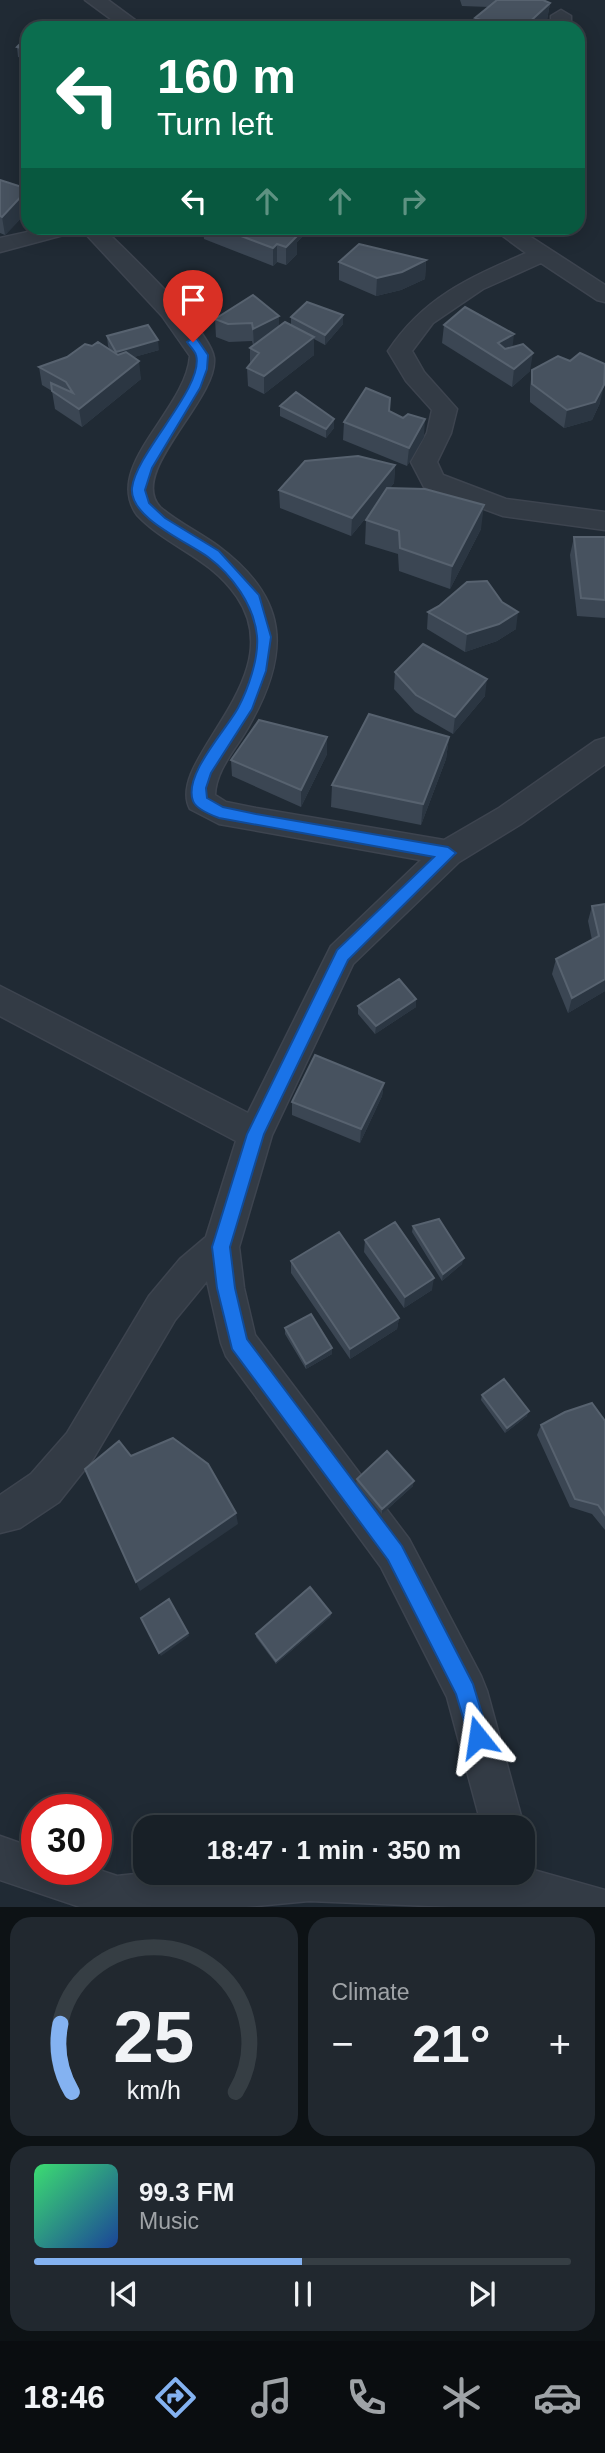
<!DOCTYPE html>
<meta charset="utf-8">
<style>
:root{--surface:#182027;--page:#21282f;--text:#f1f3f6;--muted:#9fa3a7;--line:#363e44;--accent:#84b2f1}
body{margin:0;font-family:Arial,sans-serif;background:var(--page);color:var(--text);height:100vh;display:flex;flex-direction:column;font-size:26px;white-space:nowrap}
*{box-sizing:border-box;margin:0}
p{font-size:23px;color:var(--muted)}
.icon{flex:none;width:38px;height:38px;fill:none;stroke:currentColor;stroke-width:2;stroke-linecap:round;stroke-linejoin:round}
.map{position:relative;height:1907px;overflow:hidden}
.drawer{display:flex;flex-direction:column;gap:10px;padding:10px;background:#0d1215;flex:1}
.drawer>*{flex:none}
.banner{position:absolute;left:21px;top:21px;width:564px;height:214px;border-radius:21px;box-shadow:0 4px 18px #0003,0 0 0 2px var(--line);background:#0b6e4f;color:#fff;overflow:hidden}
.speed{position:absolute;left:21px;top:1794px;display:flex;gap:14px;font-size:35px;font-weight:700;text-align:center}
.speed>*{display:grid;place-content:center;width:91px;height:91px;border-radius:50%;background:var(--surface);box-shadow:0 4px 18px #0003,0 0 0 2px var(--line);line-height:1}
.speed .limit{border:10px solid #d22;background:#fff;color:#111}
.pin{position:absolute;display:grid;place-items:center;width:60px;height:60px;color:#fff;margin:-72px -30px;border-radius:50% 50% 50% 0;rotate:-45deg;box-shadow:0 0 7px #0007}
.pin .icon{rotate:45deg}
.me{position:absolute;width:77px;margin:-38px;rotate:345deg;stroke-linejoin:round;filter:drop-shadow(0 0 5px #0008)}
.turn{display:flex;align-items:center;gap:24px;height:147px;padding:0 21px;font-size:32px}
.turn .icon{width:91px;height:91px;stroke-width:2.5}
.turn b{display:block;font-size:49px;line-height:60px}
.lanes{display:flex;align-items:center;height:66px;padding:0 21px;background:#0003;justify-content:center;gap:35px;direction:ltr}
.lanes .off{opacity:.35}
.big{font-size:52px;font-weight:600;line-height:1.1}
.drawer .tile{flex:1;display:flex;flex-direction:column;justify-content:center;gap:10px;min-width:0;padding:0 24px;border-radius:21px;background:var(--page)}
.drawer .dial{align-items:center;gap:0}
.dial svg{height:182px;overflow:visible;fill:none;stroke:var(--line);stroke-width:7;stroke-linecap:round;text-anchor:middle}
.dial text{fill:var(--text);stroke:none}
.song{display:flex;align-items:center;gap:21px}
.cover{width:84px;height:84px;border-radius:10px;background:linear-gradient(135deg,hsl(140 70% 55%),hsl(220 70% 35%))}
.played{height:7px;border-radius:4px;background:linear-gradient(90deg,var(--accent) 50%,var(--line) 50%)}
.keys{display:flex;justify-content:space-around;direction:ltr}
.heat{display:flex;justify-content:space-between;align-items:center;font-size:38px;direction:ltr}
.drawer .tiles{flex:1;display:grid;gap:10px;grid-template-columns:1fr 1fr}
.tile:last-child{grid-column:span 2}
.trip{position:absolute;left:133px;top:1815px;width:402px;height:70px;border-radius:21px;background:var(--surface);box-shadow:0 4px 18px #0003,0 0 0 2px var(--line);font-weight:600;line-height:70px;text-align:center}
.tab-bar{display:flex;height:112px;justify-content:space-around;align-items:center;background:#0a0d10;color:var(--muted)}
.tab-bar .icon{width:49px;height:49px}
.tab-bar .on{color:var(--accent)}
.tab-bar b{font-size:32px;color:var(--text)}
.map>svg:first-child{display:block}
</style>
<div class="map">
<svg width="605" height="1907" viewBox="0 0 605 1907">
<rect width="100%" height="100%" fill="#202a34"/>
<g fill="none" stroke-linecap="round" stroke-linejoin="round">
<!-- minor casing -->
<g stroke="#3d444f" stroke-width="3">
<path id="minor" d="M85,0h23l38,28h-23z
M561,10l10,6v12h-20v-12z
M46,228h57c22,22 108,102 111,130 4,42 -87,114 -54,149 17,15 39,25 58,39 70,52 73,105 32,178 -12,23 -34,44 -35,71l11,7 30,6 188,32 55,-32 96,-67 10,-3v26l-84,60 -62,38 -106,102 -81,171 -33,112 5,41 11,47 154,204 72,137 6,15 37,136 -1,3v-3h-41l-35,-130 -66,-130 -155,-211 -5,-13 -14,-62 -32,39 -82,139 -34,43 -39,26 -20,5v-38l31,-21 36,-41 82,-137 31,-37 26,-22 30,-96 -236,-125v-30l248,127 83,-167 90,-86 -202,-36 -29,-15c-26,-49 103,-130 47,-212 -27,-40 -70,-50 -100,-82 -35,-49 49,-104 53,-159l-28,-40 -80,-86 -82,22v-14z
M492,228h25l88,57v17l-8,-2 -56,-37 -58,26 -50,34 -21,28 12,21 33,37 -6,24 -14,29 6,13 63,24 99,13v18l-102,-14 -79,-29 -13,-25 16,-29 5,-23 -26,-29 -18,-30c36,-54 81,-73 138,-98z
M0,1836l37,13v20h59l21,7 37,-4h369v-5l82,23v17h-151l-145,-6 -63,6h-166l-80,-27z"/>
</g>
<!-- minor -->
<use href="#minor" fill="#333b45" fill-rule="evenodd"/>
</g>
<!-- wall -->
<path fill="#3b4653" d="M460,0h83l7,3 -3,17 -8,8h-65l1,-10 14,-11 -27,-1z
M28,40v19l-10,-2 -1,-10z
M0,180l28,9v22l-23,24 -5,-2z
M203,228h109l-15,14v12l-11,11 -9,-3 -4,4 -69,-27z
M426,260l-1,19 -24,11 -25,6 -37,-16v-18z
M343,315v9l-18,21 -11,-6v16l-50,39 -16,-8 -1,-18 3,-4v-16l3,-3 -1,-4 -23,1 -13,-5 -1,-18 64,-3v10l12,-1v-8z
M444,325l86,46 -18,16 -70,-44z
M107,336l52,14 -25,7 7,22 -59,48 -27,-18 -3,-18 -10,-6 -3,-18 28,-10 25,-11 18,4 -2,-4z
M532,370l68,33 -8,17 -28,8 -34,-26v-14z
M280,406l54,13v9l-8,10 -46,-22z
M344,422l80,15 -17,29 -64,-26z
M395,465l-1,18 -4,5 91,41 -31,60 -51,-18 -1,-17 -33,-10 1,-24 8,-12 -23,28 -71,-28 -1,-18z
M574,537h31v81l-28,-2 -7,-61z
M502,602l14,27 -19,12 -32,11 -38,-23 1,-17z
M395,672l90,24 -32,38 -38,-22 -21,-23z
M327,737v17l-26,53 -69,-31 -1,-16z
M449,737l-3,22 -25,66 -90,-18 1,-22z
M605,904v87l-37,22 -16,-39 4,-15 36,-19 -4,-19 4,-15z
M358,1006l58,1 -41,27 -17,-20z
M384,1083l-2,13 -22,47 -68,-28v-13z
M413,1226l49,38 -20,17 -30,-49z
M365,1240l67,50 -28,18 -40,-56z
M291,1261l108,57 -2,11 -47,30 -59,-86z
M285,1328l47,20v6l-26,15 -21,-35z
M482,1395l45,21 -22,17 -24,-33z
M605,1421v109l-13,-16 -22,-7 -33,-72 4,-10z
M357,1479l56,7 -31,28 -26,-30z
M331,1613l-1,4 -54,47 -20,-27v-3z"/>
<!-- shaded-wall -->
<path fill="#2b3642" d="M550,3l-3,17 -8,8h-16z
M28,190v21l-23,24 -3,-18z
M293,228h19l-15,14v12l-11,11v-18l2,-15z
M277,244v18l-4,4v-18z
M426,260l-1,19 -24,11 -25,6 1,-18z
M343,315v9l-18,21v-10z
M279,316v18l-25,13 -1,-18z
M514,334l-2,18 -13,7 -1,-16z
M314,337v18l-50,39v-18z
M158,340l1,10 -42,12 -1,-10z
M533,353l-3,18 -18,16 2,-18z
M139,361l2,18 -59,48 -3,-18z
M604,385l-4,18 -8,17 -28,8 3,-18z
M334,419v9l-8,10v-9z
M425,419l-1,18 -17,29 2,-18z
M395,465l-1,18 -43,53 1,-18z
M484,505l-3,24 -31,60 2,-23z
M518,612l-2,17 -19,12 -32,11 2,-18z
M487,679l-2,17 -32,38 2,-17z
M327,737v17l-26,53v-17z
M449,737l-3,22 -25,66 2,-21z
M605,979v12l-37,22 4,-15z
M416,999v8l-41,27 1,-8z
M384,1083l-2,13 -22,47 1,-14z
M464,1258l-2,6 -20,17 1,-7z
M434,1278l-2,12 -28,18 1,-11z
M399,1318l-2,11 -47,30v-10z
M332,1348v6l-26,15v-5z
M529,1411l-2,5 -22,17 2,-5z
M414,1481l-1,5 -31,28v-5z
M236,1513l2,11 -98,67 -4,-9z
M331,1613l-1,4 -54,47v-3z
M188,1633l1,3 -28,20 -2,-3z"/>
<!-- building -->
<path fill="#47525f" stroke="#57626f" stroke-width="2" d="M497,0h46l7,3 -27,25h-20l-28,-10z
M25,39l3,1v10l-11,-3z
M0,180l28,9 -26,28 -2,-1z
M220,228h73l-5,4 9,4 -11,11 -9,-3 -4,4z
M359,244l67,16 -24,12 -25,6 -38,-16z
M253,295l26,21 -26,13 -1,-6 -24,1 -13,-5z
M307,302l36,13 -18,20 -34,-18z
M465,307l49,27 -16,9 7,6 18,-5 10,9 -19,16 -70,-44z
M285,322l29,15 -50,39 -17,-8 12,-15 -9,-5z
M148,325l10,15 -42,12 -9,-16z
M98,342l20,13 8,-3 13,9 -60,48 -27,-18 -1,-8 22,10 -7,-11 -27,-15 28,-10 18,-13 7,2z
M580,353l25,11 -1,21 -9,17 -28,8 -35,-26v-14l26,-14 12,5z
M366,388l24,10 -1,13 14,7 5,-4 17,5 -16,29 -65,-26z
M296,392l38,27 -8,10 -46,-23z
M358,456l37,9 -43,53 -73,-28 26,-29z
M387,488l38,1 59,16 -32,61 -52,-18 -1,-17 -33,-11z
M574,537h31v63l-24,-2z
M487,581l15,21 16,10 -19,12 -32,10 -39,-22 11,-6 28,-24z
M423,644l64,35 -32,38 -39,-22 -21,-23z
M369,714l80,23 -26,67 -91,-19z
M259,720l68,17 -26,53 -70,-30z
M605,904v75l-33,19 -16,-39 43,-23 -7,-30z
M399,979l17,20 -40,27 -18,-20z
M315,1055l69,28 -23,46 -69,-27z
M439,1219l25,39 -21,16 -30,-48z
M395,1222l39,56 -29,19 -40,-57z
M339,1232l60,86 -49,31 -59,-88z
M311,1314l21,34 -26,16 -21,-36z
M504,1379l25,32 -22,17 -25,-33z
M592,1403l13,18v94l-7,-10 -23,-6 -34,-74 24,-13z
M173,1438l35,26 28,49 -100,69 -51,-113 34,-28 12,15z
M387,1451l27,30 -32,28 -25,-30z
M310,1587l21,26 -55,48 -20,-27z
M169,1599l19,34 -29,20 -18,-35z"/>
<!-- route -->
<path fill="#1a73e8" stroke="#114b97" stroke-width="2" d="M193,338l4,1 11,16 -1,14 -7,19 -48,80 -7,22 4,13 16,15 54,33 40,44 12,42 -5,34 -14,38 -41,64 -5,15 1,10 16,9 33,7 192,33 8,6 -108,107 -84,174 -34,113 5,41 12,51 155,207 71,138 16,53 -3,7 -8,3 -7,-3 -15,-50 -68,-134 -156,-211 -15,-61 -5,-41 35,-113 90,-184 97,-93 -215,-39c-8,-3 -23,-9 -26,-17 -10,-26 33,-71 45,-93 10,-19 21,-50 19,-72 -3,-31 -25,-61 -49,-79 -20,-15 -79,-39 -76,-69 4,-36 73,-101 64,-133 -1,-4 -7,-10 -9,-13z"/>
</svg>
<div class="speed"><div class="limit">30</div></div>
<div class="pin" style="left:193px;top:342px;background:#d93025"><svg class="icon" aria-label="arrive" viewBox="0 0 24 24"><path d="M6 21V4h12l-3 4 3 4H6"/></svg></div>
<svg class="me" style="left:478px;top:1737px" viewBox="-20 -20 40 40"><path d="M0-17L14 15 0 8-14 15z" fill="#1a73e8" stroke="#fff" stroke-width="4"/></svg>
<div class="trip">18:47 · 1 min · 350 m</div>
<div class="banner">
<div class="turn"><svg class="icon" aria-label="left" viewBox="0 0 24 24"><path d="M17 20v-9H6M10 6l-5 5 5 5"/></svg><div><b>160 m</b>Turn left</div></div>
<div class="lanes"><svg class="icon" aria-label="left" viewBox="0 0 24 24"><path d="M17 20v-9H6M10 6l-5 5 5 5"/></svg><svg class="icon off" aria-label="ahead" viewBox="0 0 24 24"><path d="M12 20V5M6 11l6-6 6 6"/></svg><svg class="icon off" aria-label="ahead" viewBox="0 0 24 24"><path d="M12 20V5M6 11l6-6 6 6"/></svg><svg class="icon off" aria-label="right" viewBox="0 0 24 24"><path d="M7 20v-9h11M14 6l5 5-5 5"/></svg></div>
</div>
</div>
<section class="drawer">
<div class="tiles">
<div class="tile dial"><svg viewBox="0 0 100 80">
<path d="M14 69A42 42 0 1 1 86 69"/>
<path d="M14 69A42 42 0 0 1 9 39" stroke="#84b2f1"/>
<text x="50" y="56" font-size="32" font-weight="700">25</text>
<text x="50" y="72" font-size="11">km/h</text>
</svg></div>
<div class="tile"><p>Climate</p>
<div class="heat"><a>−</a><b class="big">21°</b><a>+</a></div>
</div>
<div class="tile">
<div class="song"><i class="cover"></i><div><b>99.3 FM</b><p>Music</p></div></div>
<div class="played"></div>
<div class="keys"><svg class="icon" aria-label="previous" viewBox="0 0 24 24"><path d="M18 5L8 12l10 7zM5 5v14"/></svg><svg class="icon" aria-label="pause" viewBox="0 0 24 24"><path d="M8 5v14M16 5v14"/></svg><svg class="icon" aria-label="next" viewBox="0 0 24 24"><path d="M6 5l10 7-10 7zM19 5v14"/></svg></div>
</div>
</div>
</section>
<nav class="tab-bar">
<b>18:46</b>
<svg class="icon on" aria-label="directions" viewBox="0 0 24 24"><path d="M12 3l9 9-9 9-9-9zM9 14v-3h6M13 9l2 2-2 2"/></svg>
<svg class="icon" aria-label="music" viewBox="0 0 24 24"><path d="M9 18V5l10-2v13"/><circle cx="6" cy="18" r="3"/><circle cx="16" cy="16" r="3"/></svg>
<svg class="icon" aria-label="phone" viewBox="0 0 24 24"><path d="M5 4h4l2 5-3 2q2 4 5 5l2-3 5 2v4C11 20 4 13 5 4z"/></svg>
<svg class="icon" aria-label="climate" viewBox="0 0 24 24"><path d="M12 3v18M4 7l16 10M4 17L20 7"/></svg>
<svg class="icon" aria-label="car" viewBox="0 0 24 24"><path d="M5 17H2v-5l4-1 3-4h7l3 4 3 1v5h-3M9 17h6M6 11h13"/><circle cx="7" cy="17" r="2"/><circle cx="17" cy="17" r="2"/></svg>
</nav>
